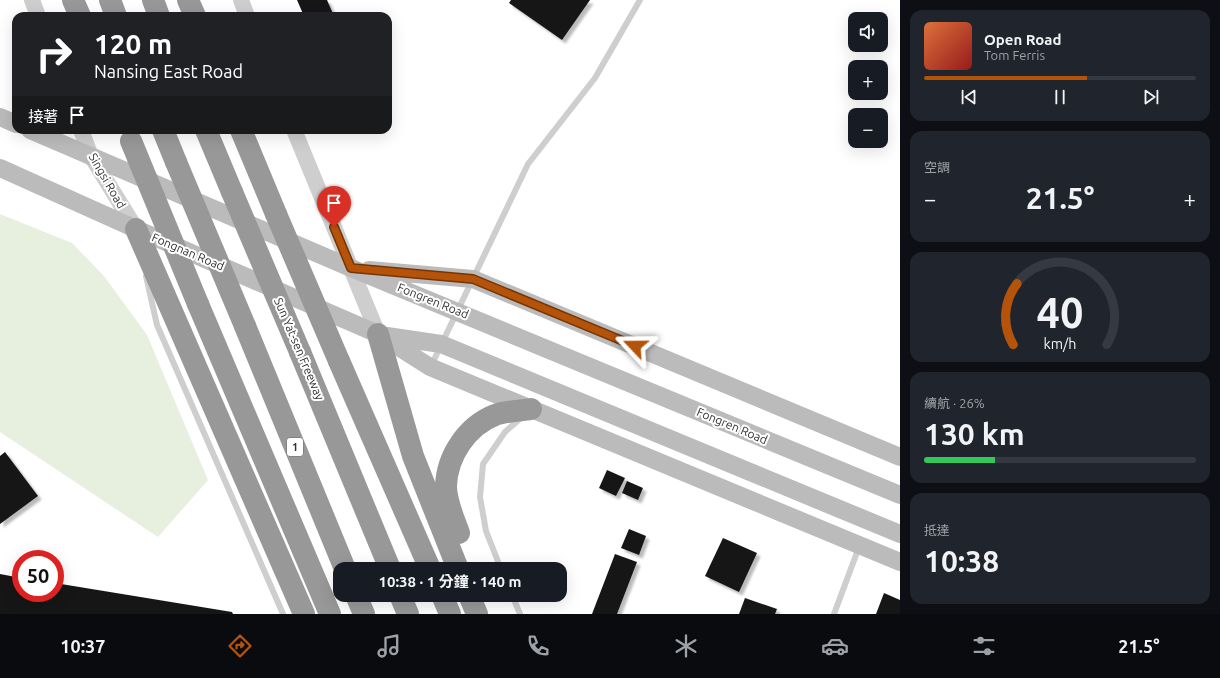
<!DOCTYPE html>
<html lang="zh-TW">
<meta charset="utf-8">
<style>
:root{--surface:#171b24;--page:#20242c;--text:#f1f3f6;--muted:#9ea1a6;--line:#363941;--accent:#b45309}
body{margin:0;font-family:Ubuntu,"Noto Sans TC",sans-serif;background:var(--page);color:var(--text);height:100vh;display:flex;flex-direction:column;font-size:15px;white-space:nowrap}
*{box-sizing:border-box;margin:0}
p{font-size:13px;color:var(--muted)}
.icon{flex:none;width:22px;height:22px;fill:none;stroke:currentColor;stroke-width:2;stroke-linecap:round;stroke-linejoin:round}
.map{position:relative;flex:1;overflow:hidden}
.drawer{display:flex;flex-direction:column;gap:10px;padding:10px;background:#0d0f14;width:320px}
.drawer>*{flex:none}
.banner{position:absolute;left:12px;top:12px;width:380px;height:122px;border-radius:12px;box-shadow:0 4px 16px #0002;background:#202124;color:#fff;overflow:hidden}
.controls{position:absolute;left:848px;top:12px;display:grid;gap:8px}
.controls a{display:grid;place-items:center;width:40px;height:40px;border-radius:8px;background:var(--surface);box-shadow:0 4px 16px #0002;font-size:20px}
.speed{position:absolute;left:12px;top:550px;display:flex;gap:8px;font-size:20px;font-weight:700;text-align:center}
.speed>*{display:grid;place-content:center;width:52px;height:52px;border-radius:50%;background:var(--surface);box-shadow:0 4px 16px #0002;line-height:1}
.speed .limit{border:6px solid #d22;background:#fff;color:#111}
.pin{position:absolute;display:grid;place-items:center;width:34px;height:34px;color:#fff;margin:-41px -17px;border-radius:50% 50% 50% 0;rotate:-45deg;box-shadow:0 0 4px #0007}
.pin .icon{rotate:45deg}
.me{position:absolute;width:44px;margin:-22px;rotate:293deg;stroke-linejoin:round;filter:drop-shadow(0 0 3px #0008)}
.turn{display:flex;align-items:center;gap:14px;height:84px;padding:0 16px;font-size:18px}
.turn .icon{width:52px;height:52px;stroke-width:2.5}
.turn b{display:block;font-size:28px;line-height:34px}
.then{display:flex;align-items:center;height:38px;padding:0 16px;background:#0003;gap:8px;font-size:15px}
.big{font-size:30px;font-weight:700;line-height:1.1}
.drawer .widget{flex:1;display:flex;flex-direction:column;justify-content:center;gap:6px;min-width:0;padding:0 14px;border-radius:12px;background:var(--page)}
.drawer .dial{align-items:center;gap:0}
.dial svg{height:104px;overflow:visible;fill:none;stroke:var(--line);stroke-width:7;stroke-linecap:round;text-anchor:middle}
.dial text{fill:var(--text);stroke:none}
.song{display:flex;align-items:center;gap:12px}
.cover{width:48px;height:48px;border-radius:6px;background:linear-gradient(135deg,hsl(20 70% 55%),hsl(0 70% 35%))}
.played{height:4px;border-radius:2px;background:linear-gradient(90deg,var(--accent) 60%,var(--line) 60%)}
.keys{display:flex;justify-content:space-around;direction:ltr}
.heat{display:flex;justify-content:space-between;align-items:center;font-size:22px;direction:ltr}
.charge{height:6px;border-radius:3px;background:linear-gradient(90deg,#34c759 26%,var(--line) 0)}
.trip{position:absolute;left:333px;top:562px;width:234px;height:40px;border-radius:12px;background:var(--surface);box-shadow:0 4px 16px #0002;font-weight:700;line-height:40px;text-align:center}
.menu{display:flex;height:64px;justify-content:space-around;align-items:center;background:#090b0e;color:var(--muted)}
.menu .icon{width:28px;height:28px}
.menu .active{color:var(--accent)}
.menu b{font-size:18px;color:var(--text)}
main{display:flex;flex:1;min-height:0}
.map>svg:first-child{display:block}
</style>
<main>
<div class="map">
<svg width="900" height="614" viewBox="0 0 900 614">
<defs>
<filter id="shadow"><feDropShadow dx="3.5" dy="3.5" stdDeviation="1" flood-color="#0004"/></filter>
</defs>
<rect width="100%" height="100%" fill="#fff"/>
<!-- green -->
<path fill="#e7efdf" d="M0,214l72,29 32,33 43,59 61,145 -50,57 -158,-105z"/>
<!-- building -->
<path fill="#181818" filter="url(#shadow)" d="M297,0h30l7,16h-30z
M511,0h79l-28,40 -53,-37z
M5,452l33,44 -38,28v-68z
M607,470l18,8 -9,18 -17,-8z
M627,481l16,7 -5,12 -16,-7z
M629,529l17,7 -7,19 -18,-7z
M723,538l34,15 -18,39 -34,-16z
M615,554l22,8 -20,52h-25z
M0,574l21,4v15h34v-10l177,29 1,2h-233z
M884,593l16,7v14h-24z
M745,598l32,11 -2,5h-36z"/>
<g fill="none" stroke-linecap="round" stroke-linejoin="round">
<!-- service -->
<path stroke="#cecece" stroke-width="6" d="M146,276l11,49 126,289
M431,366l97,-202 67,-86 45,-78
M501,569l-15,-38 -6,-34 3,-33 22,-32 17,-15
M512,595l8,19
M834,614l25,-67"/>
<!-- tertiary -->
<path stroke="#cecece" stroke-width="16" d="M32,0l6,16
M241,0l6,16
M81,130l10,26 45,73
M294,130l84,204"/>
<!-- secondary -->
<path stroke="#bbb" stroke-width="18" d="M0,117l16,7
M30,130l321,138 549,227
M0,168l136,61 242,105 52,33 470,195
M369,270l104,9 427,178
M387,336l54,8 459,190"/>
<!-- motorway -->
<path stroke="#989898" stroke-width="22" d="M73,0l7,16
M110,0l6,16
M153,0l6,16
M188,0l7,16
M163,130l13,32
M206,130l26,62
M241,130l35,84
M136,229l168,385
M198,304l132,310
M245,326l100,243
M378,334l35,122 45,113
M300,352l90,217
M339,361l91,208
M459,533c-5,-14 -13,-31 -13,-47 1,-30 21,-60 49,-71 11,-4 25,-4 36,-6
M356,595l8,19
M400,595l8,19
M442,595l8,19
M469,595l8,19"/>
<!-- motorway-bridge -->
<path stroke="#989898" stroke-width="22" d="M131,141l67,163
M176,162l69,164
M232,192l68,160
M276,214l63,147"/>
</g>
<g fill="none" stroke-linecap="round" stroke-linejoin="round">
<!-- route casing -->
<g stroke="#753606" stroke-width="10">
<path id="route" d="M334,227l17,41 122,11 162,67"/>
</g>
<!-- route -->
<use href="#route" stroke="#b45309" stroke-width="7"/>
</g>
<g text-anchor="middle" stroke-width="4" stroke-linejoin="round" paint-order="stroke">
<!-- shield labels -->
<rect fill="#fff" stroke="#6f6f6f" stroke-width="1" x="287" y="438" width="16" height="18" rx="3"/>
<g font-size="11" font-weight="bold" fill="#313131">
<text x="295" y="451">1</text>
</g>
<!-- street labels -->
<g font-size="12" fill="#313131" stroke="#fff">
<text transform="translate(107 181) rotate(60)" y="4">Singsi Road</text>
<text transform="translate(188 252) rotate(23)" y="4">Fongnan Road</text>
<text transform="translate(433 301) rotate(22)" y="4">Fongren Road</text>
<text transform="translate(299 349) rotate(67)" y="4">Sun Yat-sen Freeway</text>
<text transform="translate(732 426) rotate(23)" y="4">Fongren Road</text>
</g>
</g>
</svg>
<div class="controls">
<a><svg class="icon" aria-label="sound" viewBox="0 0 24 24"><path d="M4 9h4l5-4v14l-5-4H4zM17 9q2 3 0 6"/></svg></a>
<a>+</a>
<a>−</a>
</div>
<div class="speed"><div class="limit">50</div></div>
<div class="pin" style="left:334px;top:227px;background:#d93025"><svg class="icon" aria-label="arrive" viewBox="0 0 24 24"><path d="M6 21V4h12l-3 4 3 4H6"/></svg></div>
<svg class="me" style="left:635px;top:346px" viewBox="-20 -20 40 40"><path d="M0-17L14 15 0 8-14 15z" fill="#b45309" stroke="#fff" stroke-width="4"/></svg>
<div class="trip">10:38 · 1 分鐘 · 140 m</div>
<div class="banner">
<div class="turn"><svg class="icon" aria-label="right" viewBox="0 0 24 24"><path d="M7 20v-9h11M14 6l5 5-5 5"/></svg><div><b>120 m</b>Nansing East Road</div></div>
<div class="then">接著<svg class="icon" aria-label="arrive" viewBox="0 0 24 24"><path d="M6 21V4h12l-3 4 3 4H6"/></svg></div>
</div>
</div>
<section class="drawer">
<div class="widget">
<div class="song"><i class="cover"></i><div><b>Open Road</b><p>Tom Ferris</p></div></div>
<div class="played"></div>
<div class="keys"><svg class="icon" aria-label="previous" viewBox="0 0 24 24"><path d="M18 5L8 12l10 7zM5 5v14"/></svg><svg class="icon" aria-label="pause" viewBox="0 0 24 24"><path d="M8 5v14M16 5v14"/></svg><svg class="icon" aria-label="next" viewBox="0 0 24 24"><path d="M6 5l10 7-10 7zM19 5v14"/></svg></div>
</div>
<div class="widget"><p>空調</p>
<div class="heat"><a>−</a><b class="big">21.5°</b><a>+</a></div>
</div>
<div class="widget dial"><svg viewBox="0 0 100 80">
<path d="M14 69A42 42 0 1 1 86 69"/>
<path d="M14 69A42 42 0 0 1 17 22" stroke="#b45309"/>
<text x="50" y="56" font-size="32" font-weight="700">40</text>
<text x="50" y="72" font-size="11">km/h</text>
</svg></div>
<div class="widget"><p>續航 · 26%</p><b class="big">130 km</b><div class="charge"></div></div>
<div class="widget"><p>抵達</p><b class="big">10:38</b></div>
</section>
</main>
<nav class="menu">
<b>10:37</b>
<svg class="icon active" aria-label="directions" viewBox="0 0 24 24"><path d="M12 3l9 9-9 9-9-9zM9 14v-3h6M13 9l2 2-2 2"/></svg>
<svg class="icon" aria-label="music" viewBox="0 0 24 24"><path d="M9 18V5l10-2v13"/><circle cx="6" cy="18" r="3"/><circle cx="16" cy="16" r="3"/></svg>
<svg class="icon" aria-label="phone" viewBox="0 0 24 24"><path d="M5 4h4l2 5-3 2q2 4 5 5l2-3 5 2v4C11 20 4 13 5 4z"/></svg>
<svg class="icon" aria-label="climate" viewBox="0 0 24 24"><path d="M12 3v18M4 7l16 10M4 17L20 7"/></svg>
<svg class="icon" aria-label="car" viewBox="0 0 24 24"><path d="M5 17H2v-5l4-1 3-4h7l3 4 3 1v5h-3M9 17h6M6 11h13"/><circle cx="7" cy="17" r="2"/><circle cx="17" cy="17" r="2"/></svg>
<svg class="icon" aria-label="filters" viewBox="0 0 24 24"><path d="M4 7h16M4 17h16"/><circle cx="9" cy="7" r="2"/><circle cx="15" cy="17" r="2"/></svg>
<b>21.5°</b>
</nav>
